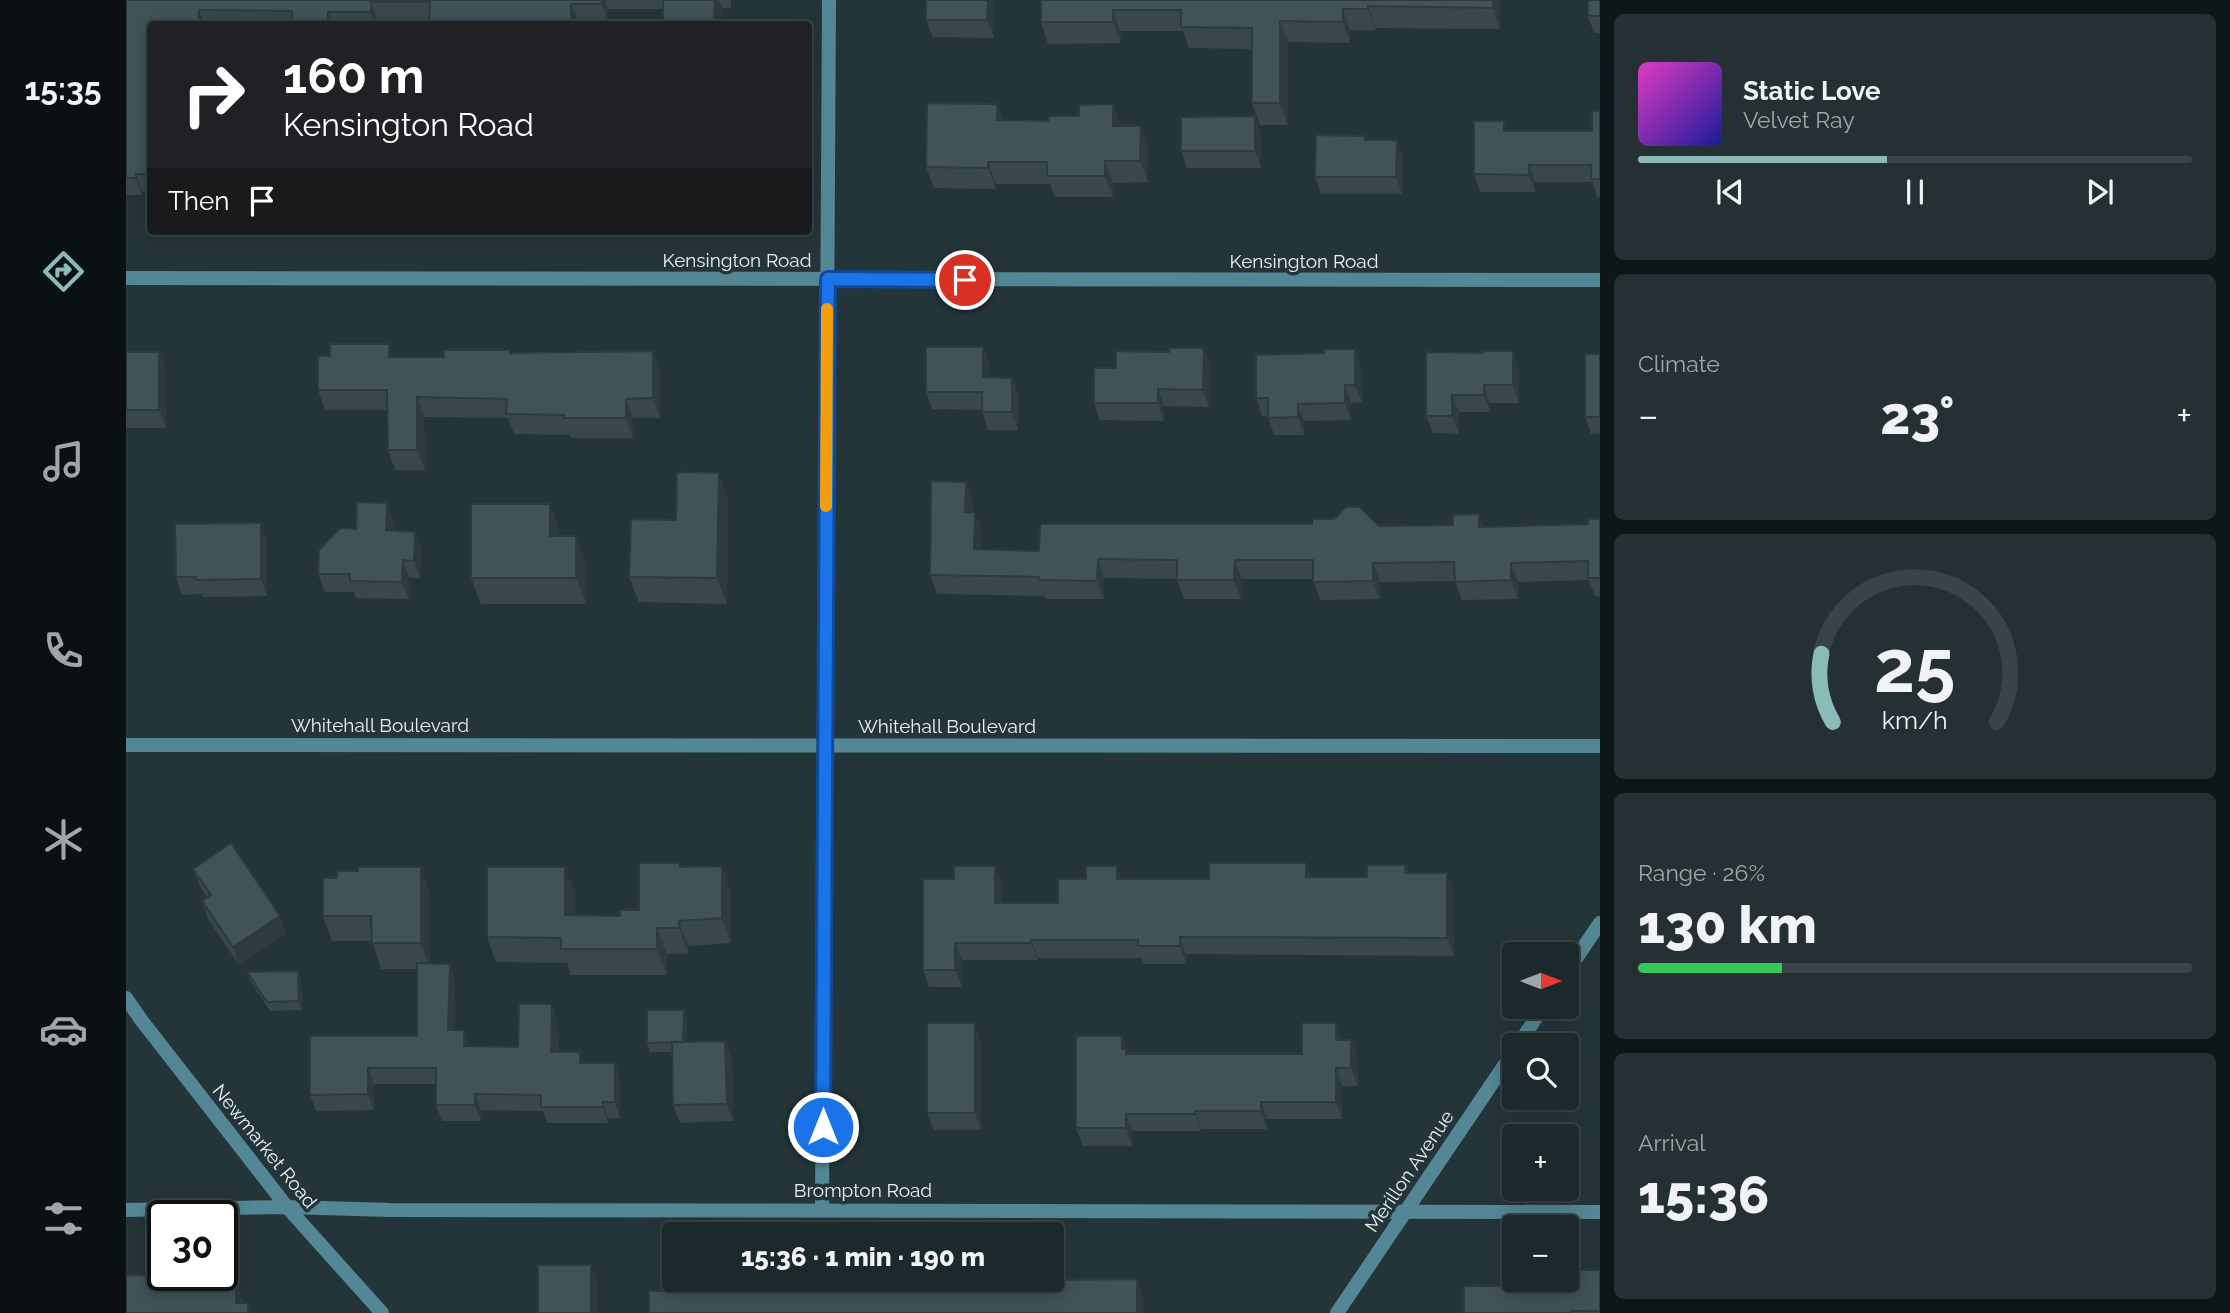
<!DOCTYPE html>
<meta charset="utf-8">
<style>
:root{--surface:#1b282c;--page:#243034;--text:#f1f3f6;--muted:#a0a6a9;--line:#394448;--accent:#8bbbb9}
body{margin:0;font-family:Raleway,sans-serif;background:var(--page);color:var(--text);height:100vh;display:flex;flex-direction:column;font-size:26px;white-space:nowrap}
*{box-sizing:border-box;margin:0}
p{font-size:23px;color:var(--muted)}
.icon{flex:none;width:38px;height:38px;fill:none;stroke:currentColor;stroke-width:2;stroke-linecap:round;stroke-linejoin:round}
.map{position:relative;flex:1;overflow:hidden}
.side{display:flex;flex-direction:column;gap:14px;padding:14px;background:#0f1618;width:630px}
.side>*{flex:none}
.top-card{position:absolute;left:21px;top:21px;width:665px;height:214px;border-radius:7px;box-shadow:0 4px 18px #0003,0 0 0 2px var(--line);background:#202124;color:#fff;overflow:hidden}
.needle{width:46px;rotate:90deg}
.controls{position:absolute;left:1376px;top:942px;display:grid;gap:14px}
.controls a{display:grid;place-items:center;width:77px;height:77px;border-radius:7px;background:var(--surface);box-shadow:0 4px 18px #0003,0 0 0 2px var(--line);font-size:35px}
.speed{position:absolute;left:21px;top:1200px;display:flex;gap:14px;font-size:35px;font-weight:700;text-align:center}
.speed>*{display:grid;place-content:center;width:91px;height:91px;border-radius:50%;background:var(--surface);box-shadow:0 4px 18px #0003,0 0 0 2px var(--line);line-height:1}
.speed .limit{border:4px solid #111;border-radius:10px;background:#fff;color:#111}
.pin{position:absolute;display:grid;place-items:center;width:60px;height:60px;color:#fff;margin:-30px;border:4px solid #fff;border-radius:50%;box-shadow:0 2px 7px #0007}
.me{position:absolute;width:77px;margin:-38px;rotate:0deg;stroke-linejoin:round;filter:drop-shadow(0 0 5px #0008)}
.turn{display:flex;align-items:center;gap:24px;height:147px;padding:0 21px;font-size:32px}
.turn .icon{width:91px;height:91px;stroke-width:2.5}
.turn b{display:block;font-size:49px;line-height:60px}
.then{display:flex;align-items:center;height:66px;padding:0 21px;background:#0003;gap:14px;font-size:26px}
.big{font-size:52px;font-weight:800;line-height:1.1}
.side .tile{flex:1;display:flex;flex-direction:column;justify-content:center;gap:10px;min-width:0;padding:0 24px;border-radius:10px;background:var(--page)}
.side .dial{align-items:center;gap:0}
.dial svg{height:182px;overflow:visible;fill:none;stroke:var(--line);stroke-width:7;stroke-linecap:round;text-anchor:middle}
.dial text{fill:var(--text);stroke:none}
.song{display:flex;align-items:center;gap:21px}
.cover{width:84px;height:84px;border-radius:10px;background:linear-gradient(135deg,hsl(310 70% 55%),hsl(240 70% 35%))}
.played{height:7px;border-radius:4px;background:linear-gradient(90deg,var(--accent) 45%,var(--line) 45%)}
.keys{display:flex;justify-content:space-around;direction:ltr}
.heat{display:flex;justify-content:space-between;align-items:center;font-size:38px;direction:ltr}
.charge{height:10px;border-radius:5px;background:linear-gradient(90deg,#34c759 26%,var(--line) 0)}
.trip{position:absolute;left:536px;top:1222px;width:402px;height:70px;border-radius:7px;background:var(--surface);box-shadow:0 4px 18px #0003,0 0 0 2px var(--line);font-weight:800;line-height:70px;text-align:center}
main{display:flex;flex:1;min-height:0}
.dock{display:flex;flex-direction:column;width:126px;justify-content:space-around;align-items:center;background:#0b1012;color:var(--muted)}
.dock .icon{width:49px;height:49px}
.dock .on{color:var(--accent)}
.dock b{font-size:32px;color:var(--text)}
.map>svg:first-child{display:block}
</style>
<main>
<nav class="dock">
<b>15:35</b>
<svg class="icon on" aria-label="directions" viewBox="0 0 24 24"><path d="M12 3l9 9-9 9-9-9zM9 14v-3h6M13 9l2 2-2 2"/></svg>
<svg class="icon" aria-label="music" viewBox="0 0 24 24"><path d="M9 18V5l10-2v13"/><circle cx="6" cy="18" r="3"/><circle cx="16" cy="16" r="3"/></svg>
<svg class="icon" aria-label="phone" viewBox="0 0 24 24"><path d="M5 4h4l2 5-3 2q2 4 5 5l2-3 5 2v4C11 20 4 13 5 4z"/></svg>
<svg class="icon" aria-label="climate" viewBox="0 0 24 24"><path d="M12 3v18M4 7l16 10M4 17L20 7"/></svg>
<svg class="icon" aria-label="car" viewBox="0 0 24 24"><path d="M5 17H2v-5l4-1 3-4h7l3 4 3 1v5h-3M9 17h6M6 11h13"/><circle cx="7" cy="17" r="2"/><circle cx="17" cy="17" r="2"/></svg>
<svg class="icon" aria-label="filters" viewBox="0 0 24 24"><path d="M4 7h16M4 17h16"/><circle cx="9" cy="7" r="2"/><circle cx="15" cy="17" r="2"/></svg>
</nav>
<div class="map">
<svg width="1474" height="1313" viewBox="0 0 1474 1313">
<rect width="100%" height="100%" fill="#24353a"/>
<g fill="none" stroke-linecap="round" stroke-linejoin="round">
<!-- minor -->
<path stroke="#548795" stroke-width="14" d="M0,278l1474,2
M0,745l1474,1
M0,998l16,23 145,186 95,106
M696,1209l7,-1209
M0,1210l161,-3 103,3 1210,2"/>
<!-- tertiary -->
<path stroke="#548795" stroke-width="14" d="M1440,973l34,-50
M1392,1045l26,-39
M1211,1313l177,-262"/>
</g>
<!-- wall -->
<path fill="#37474c" d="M0,0h605v8h-9l-1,16h-58v-15h-55v12h-30v3h-148l-1,-5h-52v5h-227v167h-8v4h-16z
M800,0h68v38l-61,-1 -7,-17z
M915,0h459v29l-124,-1v2h-26v13l-62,-1v83h-28l-8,-22v-54l-63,-1 -6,-17h-63l1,12 -73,1 -7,-22z
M1474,0v33h-6l-6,-17z
M871,104l6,16 118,6h20l7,22v34l-35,1v14h-58l-5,-13h-54v5l-62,-1 -8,-21z
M1474,111v86h-3l-5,-15h-57v10h-55l-6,-18 34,-43h84z
M1135,134v34h-74l-6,-17z
M1241,140h30l6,18 -1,36h-81l-6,-17z
M263,344l4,13h51l67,-4 149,18v47h-27v20h-62l-1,-3 -56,-1 -6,-16 -84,-1 1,53h-30l-7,-20 -1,-40h-62l-7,-20 12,-34z
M857,347l7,18 -1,12 23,1 7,17 -1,35h-30l-6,-20 -50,-1 -6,-17z
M1078,348l6,17 -1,42 -45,-1v15l-64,-1 -6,-17 22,-35 53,-16z
M1387,351l6,17v35h-29v9h-31v22l-26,-1 -7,-17 57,-63z
M0,352l40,17v59h-40z
M1474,354v80h-9l-6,-17z
M1235,366l1,36 -11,1v17l-47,1v14h-30l-6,-19h-6l-6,-18z
M593,473l9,26 -1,105 -88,-2 -10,-25 47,-57z
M847,500l-1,12 10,18 -1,19 58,2 340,-25 104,1 105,-3 12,-5v78l-5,-1 -6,-16 -71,2v17l-56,1 -7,-19 -75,1v17l-60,1 -7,-21h-72v20h-57l-7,-20 -73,-1v21h-58l-2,-3 -107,-2 -7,-19z
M424,504l9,25v7l26,26 1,42h-105l-10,-26z
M267,520v11l22,1 6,17 -1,29h-11v21l-52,-1 -3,-6h-29l-7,-18 38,-45z
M141,541v55l-64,1 -1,-3 -20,1 -6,-18z
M554,863l1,4 41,-1 9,26v51l-43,3v8h-21v21h-96l-4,-12 -71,-1 -9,-25 88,-44 -1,22 46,1 19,-6z
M1180,863l5,14h56l38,-12 3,8 46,18v65l-268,-2v10h-42l-2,-6h-104v2h-76v27h-33l-6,-17 79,-87v20h56l64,-24h87z
M67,869l87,47 6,17 -47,32 -31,-46 -6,-18 5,-3 -7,-12z
M304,893v70l25,17 -1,50 16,16 48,1 40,-27v32l26,11h31l5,16v39h-12v5h-61l-4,-12 -62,-1v11h-39l-6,-16v-21h-62v26l-58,1 -6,-16 107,-59v-67h-36l-9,-28h-40l-9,-25z
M121,972l54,8 1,30 -32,1 -20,-31z
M561,1019v23l38,-1 7,17 1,63 -53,2 -7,-18 -1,-53h-22l-3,-9z
M1210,1023l6,17 16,17v29h-16v33h-75v10h-66v2h-69v15h-49l-7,-18 52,-74h174z
M855,1041v89h-47l-7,-17z
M1474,1270v43h-136l65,-27z"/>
<!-- shaded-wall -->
<path fill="#2d3a3e" d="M476,0h3l3,9v12l-6,-17z
M589,0h4l3,8 -1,16h-7z
M862,0h6v38l-7,-18z
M1367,0h7v29l-7,-21z
M245,2l6,17v5h-1l-5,-12z
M445,4l7,17v3h-7z
M1242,6l8,22v2l-8,-21z
M1217,9l7,21v13l-7,-21z
M73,10l5,14h-4l-1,-3z
M987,10l7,21 1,12 -8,-21z
M202,12l5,12h-5z
M1154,21l8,21v83l-8,-22z
M871,104l8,21 -8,-5z
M987,104l8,21v23l-8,-22z
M1129,116l6,18v34l-6,-17z
M1015,126l7,22v34l-8,-21z
M1271,140l6,18 -1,36 -6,-17z
M979,161l8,22v14l-8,-21z
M862,162l8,22v5l-8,-21z
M1403,165l6,17v10l-6,-17z
M10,174l6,17v4l-6,-17z
M263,344l7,20 -7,-7z
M857,347l7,18 -1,30 -6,-18z
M1078,348l6,17 -1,42 -6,-17z
M1229,349l6,17 1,36 -7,-17z
M527,351l7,20v47l-7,-20z
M1387,351l6,17v35l-6,-18z
M33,352l7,17v59l-7,-18z
M886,378l7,17 -1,35 -6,-18z
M1219,385l6,18v17l-6,-17z
M1358,385l6,18v9l-6,-17z
M1032,389l6,17v15l-6,-18z
M1326,395l7,17v22l-7,-18z
M291,397l7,20 1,53 -8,-20z
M500,399l7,19v20l-7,-20z
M1172,404l6,17v14l-6,-18z
M593,473l9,26 -1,105 -10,-26z
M840,482l7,18 -1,30 -7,-18z
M261,503l6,17v28l-7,-18z
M424,504l9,25v33l-9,-26z
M849,512l7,18 -1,38 -7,-19z
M1353,514l7,19 -7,-6z
M135,523l6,18v55l-6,-17z
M289,532l6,17 -1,29 -6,-17z
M450,536l9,26 1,42 -10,-26z
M972,559l6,19v21l-7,-18z
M277,560l6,18v21l-7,-17z
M1109,560l6,19v20l-7,-19z
M1247,563l7,19v17l-7,-18z
M1385,563l7,19v17l-7,-19z
M1180,863l7,18 -7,-4z
M596,866l9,26v51l-9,-25z
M869,866l7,17v37l-7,-17z
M991,866l7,17 -7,-4z
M295,867l9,26v76l-9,-26z
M439,867l10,26 -1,47 -9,-25z
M1321,873l7,18v65l-7,-18z
M154,916l6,17 -47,32 -6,-18z
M553,921l9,25v8l-9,-26z
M531,928l10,26v21l-10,-26z
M1054,937l6,17v10l-6,-18z
M905,940l7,18v2l-7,-17z
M829,943l7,17v27l-7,-17z
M324,964l5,16 -1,66 -6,-16z
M172,971l3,9 1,30 -3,-9z
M426,1004l6,16 -1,48 -6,-16z
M558,1010l3,9v33l-4,-9z
M849,1023l6,18v89l-6,-17z
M1210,1023l6,17h-6z
M338,1030l6,16h-6z
M996,1036l6,17v3l-6,-7z
M1225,1040l7,17v29l-7,-18z
M599,1041l7,17 1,63 -6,-17z
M489,1063l5,16v39l-5,-16z
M242,1068l6,16v26l-6,-16z
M1210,1068l6,18v33l-6,-17z
M349,1094l6,16v11l-6,-16z
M477,1102l5,16v5l-5,-16z
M1135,1102l6,17v10l-6,-18z
M1069,1111l6,18v2l-6,-17z
M1000,1114l6,17v15l-6,-18z
M465,1265l7,17 -1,31h-6z
M96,1270l7,20 -7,-9z
M1011,1279l6,18v16h-6z
M110,1282l8,21h-8z"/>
<!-- building -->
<path fill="#405358" stroke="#2d3a3e" stroke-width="2" d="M0,0h476v4h-31v20h-83v-2h-59l1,-20h-59v10h-43v12h-36v-13l-93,-1v11h-17v3h-32v150h-14v4h-10z
M537,0h52l-1,24h-51z
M800,0h62l-1,20h-61z
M915,0h452v8l-125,-2v3h-25v13l-63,-1v82h-28v-75l-71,-1v-17h-68v12h-72z
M1462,0h12v16h-12z
M801,103l70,1v16l51,1 1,-5h30v-11l34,-1v22h28l-1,35h-35v15h-58v-14h-59v6l-62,-1z
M1466,111h8v68h-9v-14h-62v10l-55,-1v-53h30v10h88z
M1129,116v35h-74v-34z
M1190,135l49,1v4h32l-1,37h-81z
M204,344h59v13h55v-7h66v3l143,-2v47l-27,1v19h-62v-3l-58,-1 1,-15 -90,-2v53h-29l-1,-60h-69v-34h12z
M800,347h57v30l29,1v34h-30v-20h-56z
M1043,348h35l-1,42 -45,-1v14h-64v-35h22v-17l53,1z
M1198,349h31v36h-10v18l-47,1v13l-30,1v-20h-12v-43l68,-2z
M1357,351h30v34h-29v10h-32v21h-26v-64l57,1z
M0,352h33v58h-33z
M1459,354h15v63h-15z
M551,472l42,1 -2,105 -88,-1 2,-58 45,1z
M805,481l35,1 -1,30h10l-1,37 65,2 1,-27h272v-5h22l12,-12h14l19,19 74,-1v-10l26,-1v13l109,-3v-5h12v59h-12v-17l-77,2v17l-56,2 -1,-20 -81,1v18l-60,1v-22h-78l-1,20h-57v-20l-79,-1 -1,22 -58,-1v-3l-109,-2z
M231,502l30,1 -1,27 29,2 -1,29 -11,-1 -1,22 -52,-1v-7h-32l1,-24 21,-22 16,1z
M345,504h79v32h26v42h-105z
M135,523v56l-65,1v-3h-20l-1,-53z
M105,843l49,73 -47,31 -31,-46 9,-6 -18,-26z
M513,863h41v4l42,-1v52l-43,3v7h-22v21h-96v-11l-74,-1v-70h78v48l55,1v-6h19z
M1083,863h97v14h61v-12h38v8h42v65l-267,-1v9h-42v-6h-107v3h-76v27h-32v-91h31v-13h41v37h63v-24h28v-13h31v13h92z
M232,867h63v76h-49l-1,-27h-48v-38h14v-7h21z
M291,963l33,1 -2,66h16v16l54,1 1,-43h33l-1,48h29v11h35v39h-12v5h-62v-12l-66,-1v11h-39v-37h-68v26l-58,1v-59h107z
M172,971l1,30 -32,1 -20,-30z
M521,1010h37l-1,32 -36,1z
M801,1023h48v90h-48z
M1176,1023h34v17h15v28h-15v34h-75v9h-66v3h-69v14h-50v-92h46v13h4v5h176z
M599,1041l2,63 -54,1 -1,-63z
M412,1265h53v48h-53z
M1440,1270h34v41h-30v2h-106v-27h65v-7h37z
M0,1275l96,1v5l14,1v21h12v10h-122z
M734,1279v3l277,-3v34h-488v-22h64v-11z"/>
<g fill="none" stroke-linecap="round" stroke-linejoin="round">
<!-- route casing -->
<g stroke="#114b97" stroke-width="18">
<path id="route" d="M697,1127l5,-848 137,1"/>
</g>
<!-- route -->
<use href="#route" stroke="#1a73e8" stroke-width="12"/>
<!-- slow -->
<path stroke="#f59e0b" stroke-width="12" d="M700,506l1,-197"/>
</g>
<g text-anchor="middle" stroke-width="7" stroke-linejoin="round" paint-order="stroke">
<!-- street labels -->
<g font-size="19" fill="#e6f1f4" stroke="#24353a">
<text x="611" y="267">Kensington Road</text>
<text x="1178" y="268">Kensington Road</text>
<text x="254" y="732">Whitehall Boulevard</text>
<text x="821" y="733">Whitehall Boulevard</text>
<text transform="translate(139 1146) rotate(51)" y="7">Newmarket Road</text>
<text transform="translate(1283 1171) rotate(-56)" y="7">Merillon Avenue</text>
<text x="737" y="1197">Brompton Road</text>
</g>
</g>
</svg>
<div class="controls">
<a><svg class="needle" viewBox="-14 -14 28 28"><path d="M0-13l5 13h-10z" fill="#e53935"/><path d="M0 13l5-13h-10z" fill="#a0a6a9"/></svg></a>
<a><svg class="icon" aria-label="search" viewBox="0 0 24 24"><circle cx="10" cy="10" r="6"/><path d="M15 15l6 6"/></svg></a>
<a>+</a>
<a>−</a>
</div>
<div class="speed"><div class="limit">30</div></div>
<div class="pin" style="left:839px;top:280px;background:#d93025"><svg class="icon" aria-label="arrive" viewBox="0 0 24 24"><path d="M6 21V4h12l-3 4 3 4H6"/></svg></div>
<svg class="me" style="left:697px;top:1127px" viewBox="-20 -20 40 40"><circle r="17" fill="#1a73e8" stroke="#fff" stroke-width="3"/><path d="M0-11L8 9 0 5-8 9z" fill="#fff"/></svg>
<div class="trip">15:36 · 1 min · 190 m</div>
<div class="top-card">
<div class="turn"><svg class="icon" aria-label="right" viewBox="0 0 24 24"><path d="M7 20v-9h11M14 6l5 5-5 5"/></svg><div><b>160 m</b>Kensington Road</div></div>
<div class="then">Then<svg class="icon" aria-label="arrive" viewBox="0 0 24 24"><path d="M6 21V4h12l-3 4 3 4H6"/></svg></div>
</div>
</div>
<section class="side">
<div class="tile">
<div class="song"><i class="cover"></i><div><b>Static Love</b><p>Velvet Ray</p></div></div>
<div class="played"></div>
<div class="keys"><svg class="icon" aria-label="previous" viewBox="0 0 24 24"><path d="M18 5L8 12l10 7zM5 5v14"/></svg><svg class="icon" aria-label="pause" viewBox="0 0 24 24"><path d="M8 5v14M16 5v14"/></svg><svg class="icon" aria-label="next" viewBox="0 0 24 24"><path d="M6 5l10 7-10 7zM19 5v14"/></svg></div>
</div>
<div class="tile"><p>Climate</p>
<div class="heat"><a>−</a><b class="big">23°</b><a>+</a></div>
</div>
<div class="tile dial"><svg viewBox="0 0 100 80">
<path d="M14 69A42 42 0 1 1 86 69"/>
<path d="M14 69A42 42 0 0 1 9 39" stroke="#8bbbb9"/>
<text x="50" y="56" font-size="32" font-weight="700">25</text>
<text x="50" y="72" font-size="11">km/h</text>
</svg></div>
<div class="tile"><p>Range · 26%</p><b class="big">130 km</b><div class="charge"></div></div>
<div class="tile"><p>Arrival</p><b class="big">15:36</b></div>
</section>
</main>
